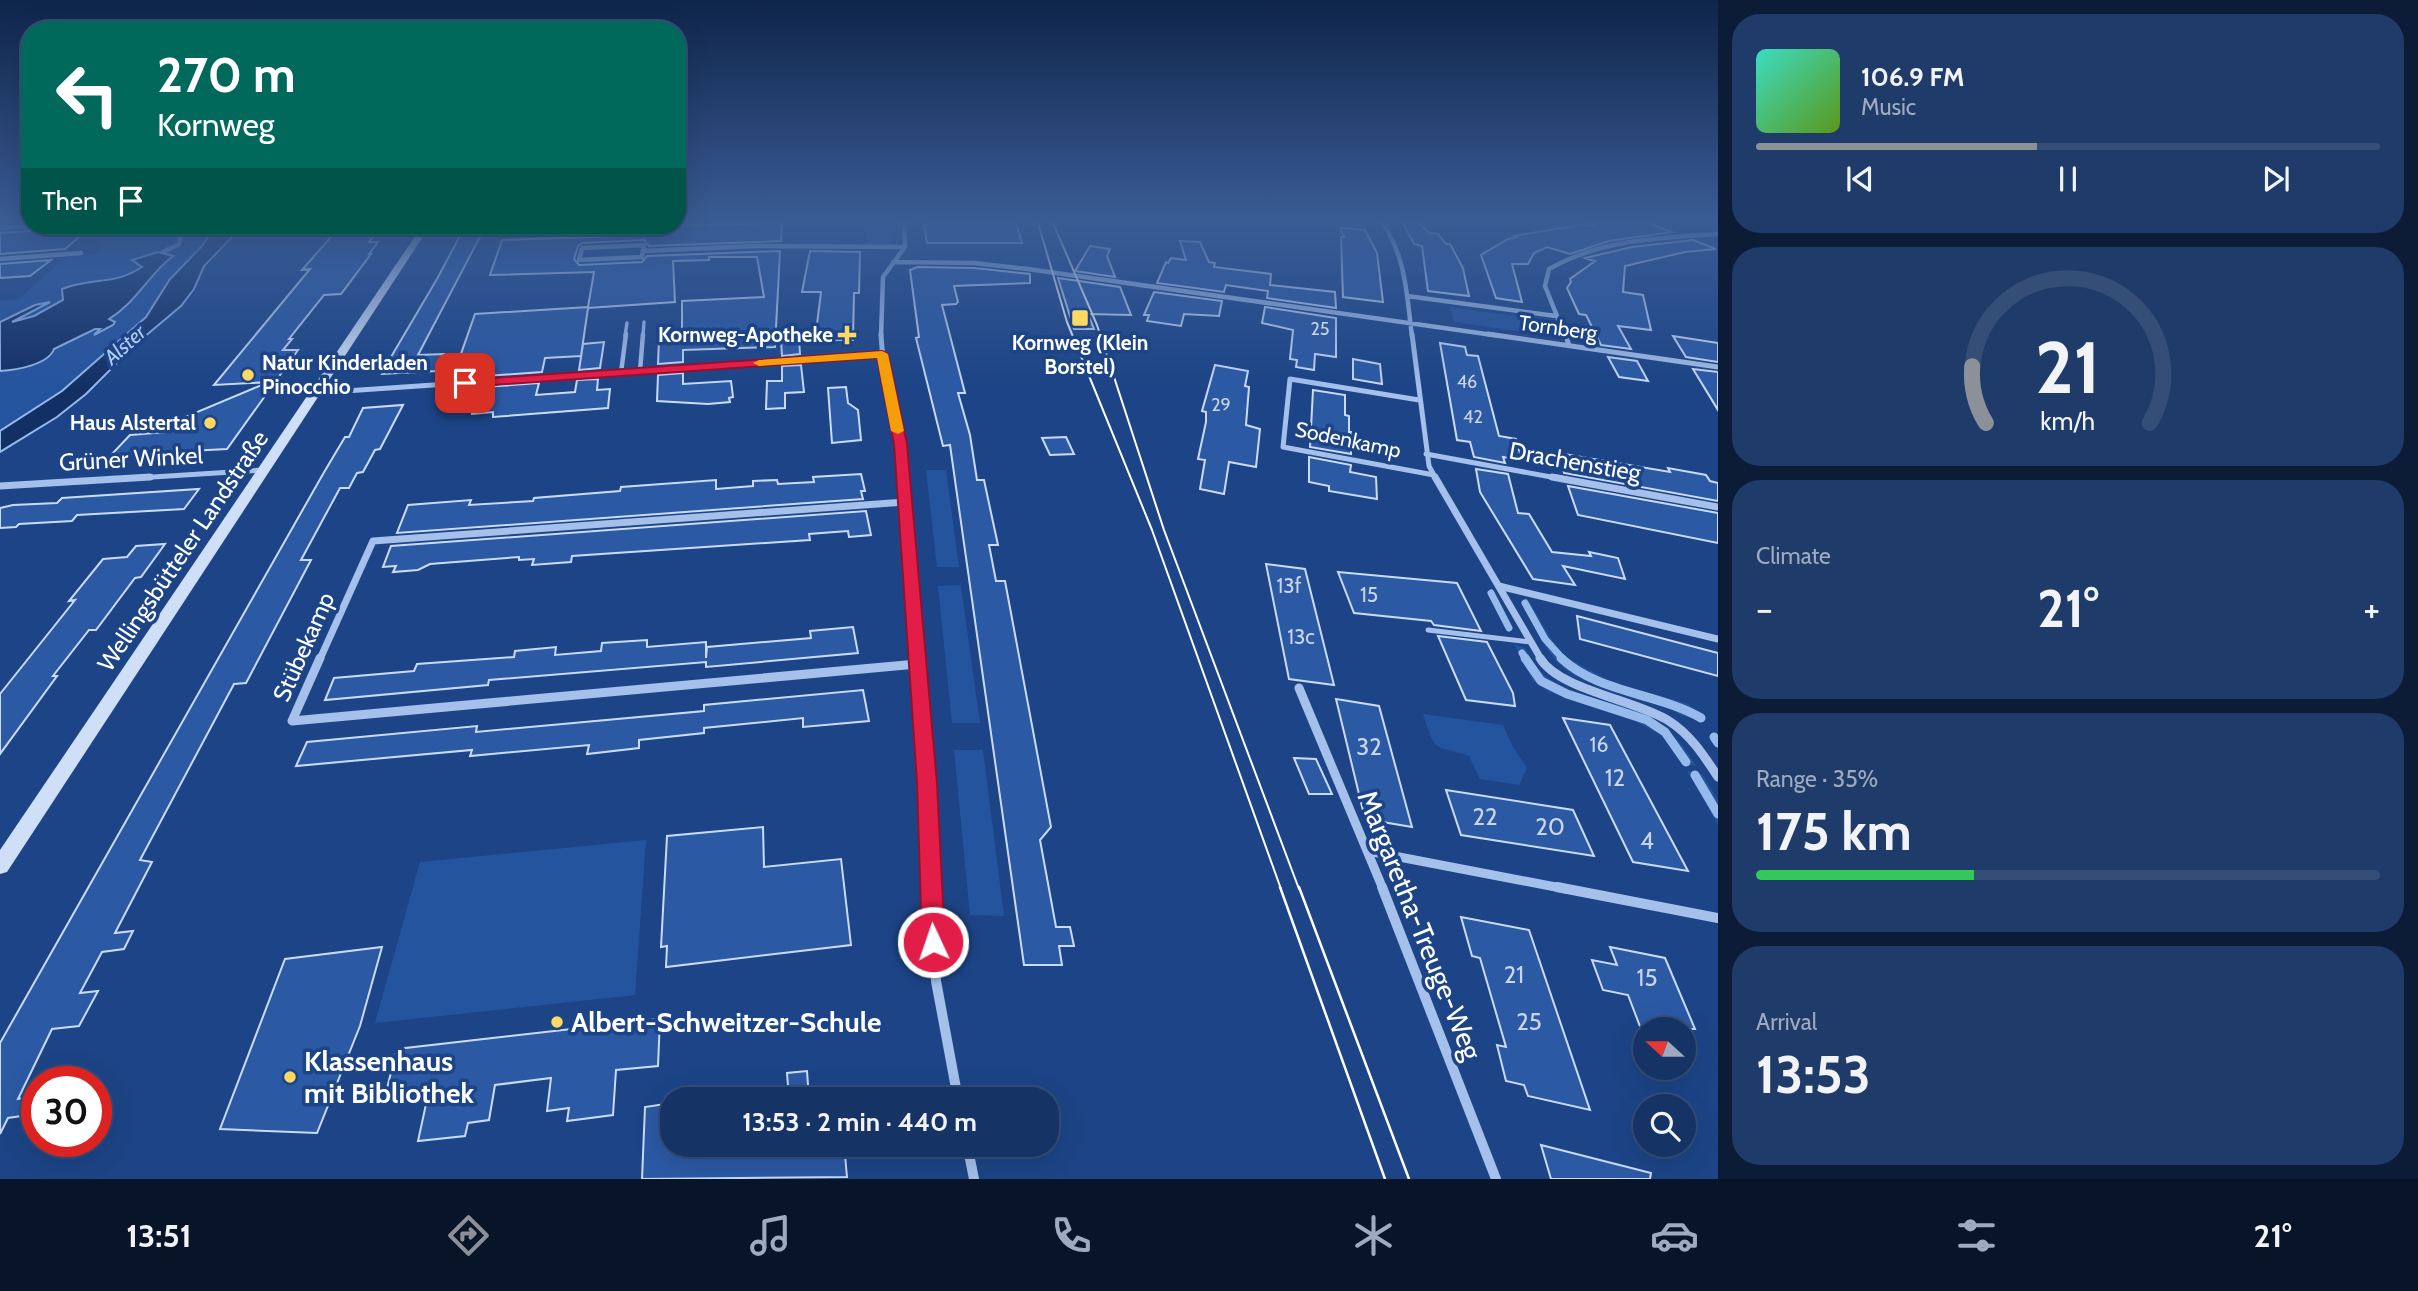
<!DOCTYPE html>
<meta charset="utf-8">
<style>
:root{--surface:#153364;--page:#1e3b6a;--text:#f1f3f6;--muted:#9daabf;--line:#344e78;--accent:#8c9099}
body{margin:0;font-family:Cabin,sans-serif;background:var(--page);color:var(--text);height:100vh;display:flex;flex-direction:column;font-size:26px;white-space:nowrap}
*{box-sizing:border-box;margin:0}
p{font-size:23px;color:var(--muted)}
.icon{flex:none;width:38px;height:38px;fill:none;stroke:currentColor;stroke-width:2;stroke-linecap:round;stroke-linejoin:round}
.map{position:relative;flex:1;overflow:hidden}
.sheet{display:flex;flex-direction:column;gap:14px;padding:14px;background:#0c1c37;width:700px}
.sheet>*{flex:none}
.top-card{position:absolute;left:21px;top:21px;width:665px;height:214px;border-radius:28px;box-shadow:0 7px 28px #0002,0 0 0 2px var(--line);background:#00695c;color:#fff;overflow:hidden}
.needle{width:46px;rotate:291deg}
.fabs{position:absolute;left:1633px;top:1017px;display:grid;gap:14px}
.fabs a{display:grid;place-items:center;width:63px;height:63px;border-radius:50%;background:var(--surface);box-shadow:0 7px 28px #0002,0 0 0 2px var(--line);font-size:35px}
.speed{position:absolute;left:21px;top:1066px;display:flex;gap:14px;font-size:35px;font-weight:700;text-align:center}
.speed>*{display:grid;place-content:center;width:91px;height:91px;border-radius:50%;background:var(--surface);box-shadow:0 7px 28px #0002,0 0 0 2px var(--line);line-height:1}
.speed .limit{border:10px solid #d22;background:#fff;color:#111}
.pin{position:absolute;display:grid;place-items:center;width:60px;height:60px;color:#fff;margin:-30px;border-radius:14px;box-shadow:0 4px 10px #0006}
.me{position:absolute;width:77px;margin:-38px;rotate:357deg;stroke-linejoin:round;filter:drop-shadow(0 0 5px #0008)}
.turn{display:flex;align-items:center;gap:24px;height:147px;padding:0 21px;font-size:32px}
.turn .icon{width:91px;height:91px;stroke-width:2.5}
.turn b{display:block;font-size:49px;line-height:60px}
.then{display:flex;align-items:center;height:66px;padding:0 21px;background:#0003;gap:14px;font-size:26px}
.big{font-size:52px;font-weight:700;line-height:1.1}
.sheet .widget{flex:1;display:flex;flex-direction:column;justify-content:center;gap:10px;min-width:0;padding:0 24px;border-radius:28px;background:var(--page)}
.sheet .dial{align-items:center;gap:0}
.dial svg{height:182px;overflow:visible;fill:none;stroke:var(--line);stroke-width:7;stroke-linecap:round;text-anchor:middle}
.dial text{fill:var(--text);stroke:none}
.song{display:flex;align-items:center;gap:21px}
.cover{width:84px;height:84px;border-radius:10px;background:linear-gradient(135deg,hsl(170 70% 55%),hsl(90 70% 35%))}
.played{height:7px;border-radius:4px;background:linear-gradient(90deg,var(--accent) 45%,var(--line) 45%)}
.keys{display:flex;justify-content:space-around;direction:ltr}
.heat{display:flex;justify-content:space-between;align-items:center;font-size:38px;direction:ltr}
.charge{height:10px;border-radius:5px;background:linear-gradient(90deg,#34c759 35%,var(--line) 0)}
.trip{position:absolute;left:660px;top:1087px;width:399px;height:70px;border-radius:28px;background:var(--surface);box-shadow:0 7px 28px #0002,0 0 0 2px var(--line);font-weight:700;line-height:70px;text-align:center}
.tab-bar{display:flex;height:112px;justify-content:space-around;align-items:center;background:#081428;color:var(--muted)}
.tab-bar .icon{width:49px;height:49px}
.tab-bar .active{color:var(--accent)}
.tab-bar b{font-size:32px;color:var(--text)}
main{display:flex;flex:1;min-height:0}
.map>svg:first-child{display:block}
</style>
<main>
<div class="map">
<svg width="1718" height="1179" viewBox="0 0 1718 1179">
<rect width="100%" height="100%" fill="#1c4486"/>
<!-- green -->
<path fill="#25549f" d="M867,223h24l1,21h-26z
M113,226h101l-11,19 -57,72 -84,74 -62,40v-130l19,-2 47,-42 28,-2 13,-11h-11z
M1450,307l89,13 7,15 -92,-13z
M926,470h20l13,97h-22z
M961,585v1l19,137h-28l-14,-137z
M1527,598l33,56 52,28 76,22 18,14c-27,3 -27,-8 -50,-16 -34,-12 -78,-14 -103,-45 -13,-16 -22,-38 -32,-56z
M1514,644l11,4c29,56 68,43 118,66 24,12 39,29 53,52l-14,-2 -13,-21 -8,-8 -35,-19 -77,-24 -16,-11z
M1423,714l80,11 10,22 14,21 -8,17 -39,-6 -11,-23c-37,-13 -32,0 -46,-42z
M954,750h29l21,166 -34,-1z
M1687,771l15,3 16,26v25z
M646,840l-11,155 -260,28 45,-161z"/>
<!-- water -->
<path fill="#133065" stroke="#97baed" stroke-width="2" d="M214,226h25l-3,7 -32,33 -10,23 -13,17 -44,37 -51,51 -29,23 -57,35v-21l62,-40 84,-74 24,-38 33,-34z
M158,252l15,4c-26,20 -36,46 -64,63l6,3 -2,3 -19,10 6,-6h-5l-41,20c-6,16 -38,21 -54,22v-49l35,-17 15,-3 -38,20 22,-6 29,-16 -1,-11c30,-12 51,-3 80,-22l-10,-7z"/>
<g fill="none" stroke-linecap="round" stroke-linejoin="round">
<!-- stream-far2 -->
<path stroke="#97baed" stroke-width="4.5" d="M163,252l16,-8 2,-11"/>
<!-- stream-far1 -->
<path stroke="#97baed" stroke-width="7" d="M1491,593l18,35
M1525,603l20,36 18,20
M1522,653l4,6"/>
<!-- stream -->
<path stroke="#97baed" stroke-width="9" d="M1525,658l16,23 26,13 80,26 18,12 21,30
M1561,658c37,35 97,35 140,60
M1714,737l4,6
M1695,775l23,39"/>
</g>
<!-- building -->
<path fill="#2b59a4" stroke="#c9dbf8" stroke-width="2" d="M782,223l-1,18 -132,5 -5,-6 -62,3 -4,3 -4,13 5,6 63,-3 5,-6 133,-5 -5,96 -92,3v12l-25,2 1,-24 23,-1v-38l82,-4 -7,-40h-48v3l-36,1 2,41 -87,6 -7,48 -36,2 -3,14 -71,5 4,-10 -19,1 19,-54 113,-7 6,-35 -104,3 12,-35 153,-5 1,-9z
M932,223h84l6,20h-95l-3,-18z
M1403,223h16l10,10 9,1 8,10h4l13,24 6,28 -41,-5 -6,-45 -8,-2z
M1590,223h59l23,9 -63,9 -39,13 -23,-7 -13,6 -6,11h-16l10,38 -26,-4 -15,-43 27,-16 8,-2 -3,-1 68,-11 15,1z
M91,227l-26,22 -65,5v-21z
M1340,228l25,2 12,23 6,49 -40,-5 -2,-60h3z
M374,229l-4,4h6l-7,9h9l-9,12h2l-30,40 -17,1 -35,44h3l-9,11h15l-71,99 -116,6 19,-20 36,-3 12,-12 91,-38 -55,3 96,-116 -8,1 35,-40z
M482,233l-64,122 26,-1 -7,17 -55,3 6,-16 3,-1 46,-78 24,-45z
M1693,240l23,9 -31,3 -60,14 -2,26 20,3 8,35 -33,-4 13,23 -30,-4 -15,-30 -7,-1 -12,-26 4,-6 -1,-3 25,-18 -10,-3 47,-11z
M1180,241l20,1 9,20 6,1 -1,4 57,7 -1,11 65,7 1,16 -69,-10 1,-7 -42,-6 -2,7 -67,-9 9,-21 2,1 3,-5 15,2z
M1090,246l20,3 -3,7 8,21 -40,-6z
M810,251l50,1 -1,41h-5l-1,47h-38l6,-48h-19z
M51,260l-21,16 -30,2v-14z
M917,267l57,1 56,6v9l-76,3 4,16 -2,2 -14,1 23,88h-7l12,42 7,45h7l9,42 5,23h-9l7,36h9l46,246 -11,13 16,87h14l4,19h-15l3,19h-38l-74,-520 -7,1 -27,-108 3,-1 -9,-67z
M1058,278l62,9 11,28 -43,-1 6,15h-20z
M1154,292l68,9 -3,15 -35,-2 -3,12 -34,-5 2,-6h-5z
M1265,307l71,11v39l-21,-3 -1,16 -18,-3 1,-7 -7,-1 3,-29 -31,-7z
M1673,336l45,7v19l-32,-5z
M799,338l1,16 -18,2 -1,-16z
M604,342l-4,26 -21,2 4,-26z
M1440,343l25,4 2,8 11,1 21,80 17,3 6,21 -19,-3 2,6 -31,-6 -4,-15 -13,-2z
M1608,357l29,4 11,20 -29,-4z
M1353,359l27,5 2,20 -29,-5z
M801,365l3,27 -19,1v15l-19,1 1,-28h15v-15z
M1215,365l33,6 -3,15 4,1 -3,38 14,4 -4,38 -27,-5 -5,32 -24,-5 5,-29 -7,-1 8,-37v-10l-4,-1z
M1693,369l25,3v38z
M683,373v11l48,-3 2,16 -4,1 1,4 -22,2 -51,-3 1,-26z
M598,379l-1,11 13,-1 -2,19 -115,9v-5l-21,2 -1,-26 68,-5 -3,12 39,-3 2,-12z
M846,387l2,16 10,7 3,30 -29,3 -4,-55z
M1313,390l32,5v20l4,1v16h2v22l-41,-7z
M403,405l-23,44 -5,1 -12,22 -6,1 -8,15h-9l-39,72h10l-65,123 -12,1 -94,176 12,2 -37,71 18,-2 -9,18 -22,3 -22,41 18,-2 -19,35 -27,3 -34,70 12,-2 -9,19 -13,2 -8,16v-91l323,-569 22,-37h4l14,-29z
M1066,437l8,17 -24,1 -8,-17z
M1558,453l112,19 -2,-4 38,7 4,6 8,2v18l-154,-28z
M1309,457l42,8 -1,7 26,5 1,22 -48,-8v-5l-20,-4z
M1476,469l32,5 10,39 11,1 23,38 39,4 -2,-4 29,6 7,21 -62,-13 12,19 -42,-6 -53,-87z
M861,474l4,17h-4l2,8 -466,34 11,-28 63,-5 -2,5 64,-4 1,-3 86,-7 1,-4 95,-7v9l37,-3v-5l24,-1 1,4 36,-2 -1,-5z
M1568,486l150,27v30l-140,-28z
M199,489l-15,20 -107,6 -5,6 -53,3 -3,3 -16,1v-20l13,-3 44,-2 5,-5z
M866,511l5,24 -22,2 -1,-6 -39,3 1,6 -238,16 -1,6 -39,3 2,-6 -15,1v-3l-89,7 -12,6 -25,2 3,-6 -13,1 8,-21z
M165,544l-24,33 -6,1 -39,52h-7l-36,46h4l-57,78v-60l75,-94 -6,1 34,-42 24,-2 9,-11z
M1266,564l39,5 29,116 -45,-6z
M1338,572l119,11 24,48 -47,-6 -3,-4 -77,-8z
M1577,616l141,37v23l-138,-37z
M853,627l5,26 -152,14v-5l-217,18 -1,5 -163,15 9,-22 80,-7 3,-7 97,-7 1,-6 41,-4 -1,8 46,-4 1,-8 45,-3v7l59,-5v16l1,-11 104,-9 -1,-7z
M1438,636l49,6 26,51 2,13 -49,-6z
M863,690l6,31 -66,6v-9l-99,10v5l-65,7v8l-52,6 2,-9 -119,11 2,-6 -176,16 11,-24 170,-16 -1,6 228,-21v-6z
M1336,699l43,7 33,121 -47,-8z
M1563,718l47,7 78,146 -55,-9z
M1294,758l22,1 16,35h-23z
M1446,790l127,20 21,46 -133,-21z
M763,827l1,40 77,-8 10,86 -185,22 1,-21 -6,1 6,-111z
M1461,917l68,13 61,180 -62,-14 -4,-11 -18,-4 -9,-36 9,2 -26,-89 -8,-2z
M382,947l-22,79 -43,107 -97,-4 65,-170z
M1610,947l55,11 30,71h-54l-13,-34 -25,-5 -11,-30 25,5z
M660,1019l-2,47 -42,4 -3,45 -46,6 2,-13 -22,3 4,-33 -56,7 -6,35 -21,3 -3,13 -47,5 10,-46 -44,5 13,-51z
M807,1071l2,28h-20l-2,-26z
M672,1103v41h172l3,33 -205,2 3,-72z
M1541,1145l110,28 -1,6h-99z"/>
<g fill="none" stroke-linecap="round" stroke-linejoin="round">
<!-- service-far2 -->
<path stroke="#a4c0eb" stroke-width="3.5" d="M625,336l2,-13
M643,336l1,-14"/>
<!-- service-far1 -->
<path stroke="#a4c0eb" stroke-width="4.5" d="M640,371l3,-37
M621,373l5,-39"/>
<!-- service -->
<path stroke="#a4c0eb" stroke-width="5" d="M1428,630l103,12"/>
<!-- minor-far4 -->
<path stroke="#a4c0eb" stroke-width="4.5" d="M1382,223c24,32 25,75 30,113
M0,228l30,-2
M644,245l-2,12 -63,3 3,-12z
M643,251l112,-5 150,1
M0,259l81,-6
M893,262l81,1 54,6 472,67
M1407,296l149,20
M881,336l2,-59 22,-30 -1,-24
M1565,336l-20,-50 4,-17c53,-30 110,-31 169,-35"/>
<!-- minor-far3 -->
<path stroke="#a4c0eb" stroke-width="5" d="M881,334c2,49 18,96 22,145
M1412,334l17,132 7,13
M1488,334l230,33
M1565,334l4,11
M316,393l566,-39
M1419,400l-129,-21 -7,68 151,28
M1426,454l136,25
M121,479l143,-9"/>
<!-- minor-far2 -->
<path stroke="#a4c0eb" stroke-width="7" d="M903,477l14,182
M1435,477l106,182
M1552,477l166,30
M0,486l150,-9
M1499,586l219,53
M320,659l53,-118 532,-39"/>
<!-- minor-far1 -->
<path stroke="#a4c0eb" stroke-width="9" d="M320,658l-28,63 625,-57
M917,658l15,231
M1540,658c19,32 96,42 129,63 22,14 35,35 49,56
M1299,688l84,201
M1368,851l198,38"/>
<!-- minor -->
<path stroke="#a4c0eb" stroke-width="10" d="M932,887l4,94 22,118
M1382,887l114,292
M1557,887l161,31
M967,1144l7,35"/>
<!-- secondary -->
<path fill="#d0dff8" fill-rule="evenodd" d="M422,226h8l-423,646 -7,2v-24z"/>
<!-- tram-far1 -->
<path stroke="#fff" stroke-width="2" d="M1038,223l29,99 85,208 129,359
M1053,223l44,102 67,205 135,359"/>
<!-- tram -->
<path stroke="#fff" stroke-width="2.5" d="M1280,887l105,292
M1299,887l110,292"/>
</g>
<!-- sky -->
<linearGradient id="sky" x2="0" y2="1"><stop stop-color="#0f254a"/><stop offset="0.57" stop-color="#3a5c95"/><stop offset="1" stop-color="#3a5c95" stop-opacity="0"/></linearGradient>
<rect width="1718" height="388" fill="url(#sky)"/>
<!-- route -->
<path fill="#e11d48" stroke="#92132f" stroke-width="2" d="M882,351l6,3 19,90 30,339 8,159 -3,7 -9,4 -8,-4 -3,-7 -5,-159 -23,-339 -17,-86 -412,29 -6,-4 6,-3z"/>
<!-- slow -->
<path fill="#f59e0b" d="M882,351l6,3 16,77 -6,3 -7,-3 -14,-73 -118,8 -6,-3 6,-3z"/>
<!-- markers -->
<g fill="#fcd962" stroke="#1c4486" stroke-width="2.5">
<rect x="1071" y="309" width="18" height="18" rx="3.5"/>
<path d="M843.5 324.5h7v7h7v7h-7v7h-7v-7h-7v-7h7z"/>
<circle cx="248" cy="375" r="7"/>
<circle cx="210" cy="423" r="7"/>
<circle cx="557" cy="1022" r="7"/>
<circle cx="290" cy="1077" r="7"/>
</g>
<g text-anchor="middle" stroke-width="7" stroke-linejoin="round" paint-order="stroke">
<!-- far-number labels -->
<g font-size="18" fill="#cad6e8">
<text x="1320" y="335">25</text>
<text x="1467" y="388">46</text>
<text x="1221" y="411">29</text>
<text x="1473" y="423">42</text>
</g>
<!-- far-street labels -->
<g font-size="21" fill="#fff" stroke="#1c4486">
<text transform="translate(1558 328) rotate(8)" y="7">Tornberg</text>
<text transform="translate(1348 440) rotate(12)" y="7">Sodenkamp</text>
</g>
<!-- far-poi labels -->
<g font-size="21" font-weight="bold" fill="#fff" stroke="#1c4486" text-anchor="end">
<text x="833" y="342">Kornweg-Apotheke</text>
<text x="1080" y="350" text-anchor="middle">Kornweg (Klein<tspan x="1080" dy="24">Borstel)</tspan></text>
<text x="262" y="370" text-anchor="start">Natur Kinderladen<tspan x="262" dy="24">Pinocchio</tspan></text>
<text x="196" y="430">Haus Alstertal</text>
</g>
<!-- far-water labels -->
<g font-size="21" font-style="italic" fill="#b0caf3" stroke="#1c4486">
<text transform="translate(125 345) rotate(-42)" y="7">Alster</text>
</g>
<!-- number labels -->
<g font-size="21" fill="#cad6e8">
<text x="1289" y="593">13f</text>
<text x="1369" y="602">15</text>
<text x="1301" y="644">13c</text>
<text x="1599" y="752">16</text>
</g>
<!-- street labels -->
<g font-size="24" fill="#fff" stroke="#1c4486">
<text transform="translate(131 459) rotate(-3)" y="8">Grüner Winkel</text>
<text transform="translate(1575 462) rotate(10)" y="8">Drachenstieg</text>
<text transform="translate(183 551) rotate(-56)" y="8">Wellingsbütteler Landstraße</text>
<text transform="translate(304 647) rotate(-66)" y="8">Stübekamp</text>
</g>
<!-- near-number labels -->
<g font-size="24" fill="#cad6e8">
<text x="1369" y="755">32</text>
<text x="1615" y="786">12</text>
<text x="1485" y="825">22</text>
<text x="1550" y="835">20</text>
<text x="1647" y="849">4</text>
<text x="1514" y="983">21</text>
<text x="1647" y="986">15</text>
<text x="1529" y="1030">25</text>
</g>
<!-- near-street labels -->
<g font-size="28" fill="#fff" stroke="#1c4486">
<text transform="translate(1420 925) rotate(68)" y="10">Margaretha-Treuge-Weg</text>
</g>
<!-- near-poi labels -->
<g font-size="28" font-weight="bold" fill="#fff" stroke="#1c4486" text-anchor="start">
<text x="571" y="1032">Albert-Schweitzer-Schule</text>
<text x="304" y="1071">Klassenhaus<tspan x="304" dy="32">mit Bibliothek</tspan></text>
</g>
</g>
</svg>
<div class="fabs">
<a><svg class="needle" viewBox="-14 -14 28 28"><path d="M0-13l5 13h-10z" fill="#e53935"/><path d="M0 13l5-13h-10z" fill="#9daabf"/></svg></a>
<a><svg class="icon" aria-label="search" viewBox="0 0 24 24"><circle cx="10" cy="10" r="6"/><path d="M15 15l6 6"/></svg></a>
</div>
<div class="speed"><div class="limit">30</div></div>
<div class="pin" style="left:465px;top:383px;background:#d93025"><svg class="icon" aria-label="arrive" viewBox="0 0 24 24"><path d="M6 21V4h12l-3 4 3 4H6"/></svg></div>
<svg class="me" style="left:933px;top:942px" viewBox="-20 -20 40 40"><circle r="17" fill="#e11d48" stroke="#fff" stroke-width="3"/><path d="M0-11L8 9 0 5-8 9z" fill="#fff"/></svg>
<div class="trip">13:53 · 2 min · 440 m</div>
<div class="top-card">
<div class="turn"><svg class="icon" aria-label="left" viewBox="0 0 24 24"><path d="M17 20v-9H6M10 6l-5 5 5 5"/></svg><div><b>270 m</b>Kornweg</div></div>
<div class="then">Then<svg class="icon" aria-label="arrive" viewBox="0 0 24 24"><path d="M6 21V4h12l-3 4 3 4H6"/></svg></div>
</div>
</div>
<section class="sheet">
<div class="widget">
<div class="song"><i class="cover"></i><div><b>106.9 FM</b><p>Music</p></div></div>
<div class="played"></div>
<div class="keys"><svg class="icon" aria-label="previous" viewBox="0 0 24 24"><path d="M18 5L8 12l10 7zM5 5v14"/></svg><svg class="icon" aria-label="pause" viewBox="0 0 24 24"><path d="M8 5v14M16 5v14"/></svg><svg class="icon" aria-label="next" viewBox="0 0 24 24"><path d="M6 5l10 7-10 7zM19 5v14"/></svg></div>
</div>
<div class="widget dial"><svg viewBox="0 0 100 80">
<path d="M14 69A42 42 0 1 1 86 69"/>
<path d="M14 69A42 42 0 0 1 8 44" stroke="#8c9099"/>
<text x="50" y="56" font-size="32" font-weight="700">21</text>
<text x="50" y="72" font-size="11">km/h</text>
</svg></div>
<div class="widget"><p>Climate</p>
<div class="heat"><a>−</a><b class="big">21°</b><a>+</a></div>
</div>
<div class="widget"><p>Range · 35%</p><b class="big">175 km</b><div class="charge"></div></div>
<div class="widget"><p>Arrival</p><b class="big">13:53</b></div>
</section>
</main>
<nav class="tab-bar">
<b>13:51</b>
<svg class="icon active" aria-label="directions" viewBox="0 0 24 24"><path d="M12 3l9 9-9 9-9-9zM9 14v-3h6M13 9l2 2-2 2"/></svg>
<svg class="icon" aria-label="music" viewBox="0 0 24 24"><path d="M9 18V5l10-2v13"/><circle cx="6" cy="18" r="3"/><circle cx="16" cy="16" r="3"/></svg>
<svg class="icon" aria-label="phone" viewBox="0 0 24 24"><path d="M5 4h4l2 5-3 2q2 4 5 5l2-3 5 2v4C11 20 4 13 5 4z"/></svg>
<svg class="icon" aria-label="climate" viewBox="0 0 24 24"><path d="M12 3v18M4 7l16 10M4 17L20 7"/></svg>
<svg class="icon" aria-label="car" viewBox="0 0 24 24"><path d="M5 17H2v-5l4-1 3-4h7l3 4 3 1v5h-3M9 17h6M6 11h13"/><circle cx="7" cy="17" r="2"/><circle cx="17" cy="17" r="2"/></svg>
<svg class="icon" aria-label="filters" viewBox="0 0 24 24"><path d="M4 7h16M4 17h16"/><circle cx="9" cy="7" r="2"/><circle cx="15" cy="17" r="2"/></svg>
<b>21°</b>
</nav>
